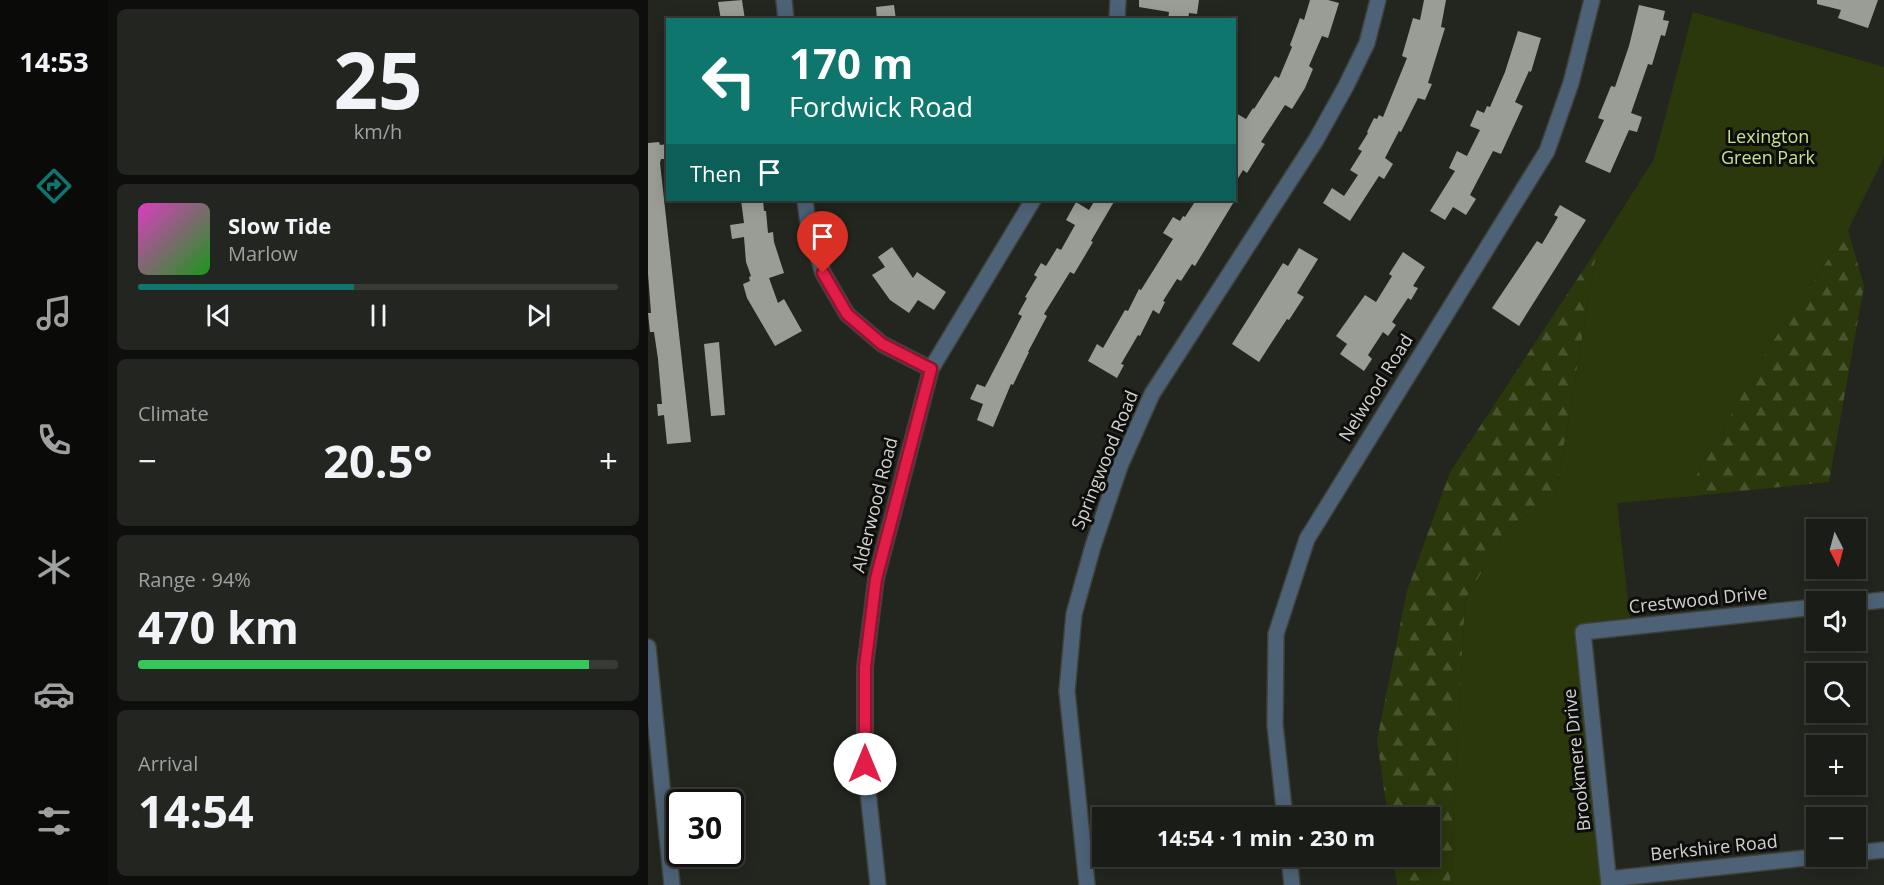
<!DOCTYPE html>
<meta charset="utf-8">
<style>
:root{--surface:#1a1c17;--page:#232520;--text:#f1f3f6;--muted:#9fa1a1;--line:#383a36;--accent:#0f766e}
body{margin:0;font-family:"Open Sans",sans-serif;background:var(--page);color:var(--text);height:100vh;display:flex;flex-direction:column;font-size:22px;white-space:nowrap}
*{box-sizing:border-box;margin:0}
p{font-size:20px;color:var(--muted)}
.icon{flex:none;width:33px;height:33px;fill:none;stroke:currentColor;stroke-width:2;stroke-linecap:round;stroke-linejoin:round}
.map{position:relative;flex:1;overflow:hidden}
.drawer{display:flex;flex-direction:column;gap:9px;padding:9px;background:#0e0f0d;width:540px}
.drawer>*{flex:none}
.banner{position:absolute;left:18px;top:18px;width:570px;height:183px;border-radius:0px;box-shadow:0 3px 15px #0003,0 0 0 2px var(--line);background:#0f766e;color:#fff;overflow:hidden}
.needle{width:39px;rotate:174deg}
.controls{position:absolute;left:1158px;top:519px;display:grid;gap:12px}
.controls a{display:grid;place-items:center;width:60px;height:60px;border-radius:0px;background:var(--surface);box-shadow:0 3px 15px #0003,0 0 0 2px var(--line);font-size:30px}
.speed{position:absolute;left:18px;top:789px;display:flex;gap:12px;font-size:30px;font-weight:700;text-align:center}
.speed>*{display:grid;place-content:center;width:78px;height:78px;border-radius:50%;background:var(--surface);box-shadow:0 3px 15px #0003,0 0 0 2px var(--line);line-height:1}
.speed .limit{border:3px solid #111;border-radius:9px;background:#fff;color:#111}
.pin{position:absolute;display:grid;place-items:center;width:51px;height:51px;color:#fff;margin:-62px -26px;border-radius:50% 50% 50% 0;rotate:-45deg;box-shadow:0 0 6px #0007}
.pin .icon{rotate:45deg}
.me{position:absolute;width:66px;margin:-33px;rotate:0deg;stroke-linejoin:round;filter:drop-shadow(0 0 4px #0008)}
.turn{display:flex;align-items:center;gap:21px;height:126px;padding:0 24px;font-size:27px}
.turn .icon{width:78px;height:78px;stroke-width:2.5}
.turn b{display:block;font-size:42px;line-height:51px}
.then{display:flex;align-items:center;height:57px;padding:0 24px;background:#0003;gap:12px;font-size:22px}
.big{font-size:45px;font-weight:700;line-height:1.1}
.drawer .card{flex:1;display:flex;flex-direction:column;justify-content:center;gap:9px;min-width:0;padding:0 21px;border-radius:9px;background:var(--page)}
.drawer .dial{align-items:center;gap:0}
.dial b{font-size:78px;line-height:1}
.song{display:flex;align-items:center;gap:18px}
.cover{width:72px;height:72px;border-radius:9px;background:linear-gradient(135deg,hsl(310 70% 55%),hsl(120 70% 35%))}
.played{height:6px;border-radius:3px;background:linear-gradient(90deg,var(--accent) 45%,var(--line) 45%)}
.keys{display:flex;justify-content:space-around;direction:ltr}
.heat{display:flex;justify-content:space-between;align-items:center;font-size:33px;direction:ltr}
.charge{height:9px;border-radius:4px;background:linear-gradient(90deg,#34c759 94%,var(--line) 0)}
.trip{position:absolute;left:444px;top:807px;width:348px;height:60px;border-radius:0px;background:var(--surface);box-shadow:0 3px 15px #0003,0 0 0 2px var(--line);font-weight:700;line-height:60px;text-align:center}
main{display:flex;flex:1;min-height:0}
.tab-bar{display:flex;flex-direction:column;width:108px;justify-content:space-around;align-items:center;background:#0a0b09;color:var(--muted)}
.tab-bar .icon{width:42px;height:42px}
.tab-bar .active{color:var(--accent)}
.tab-bar b{font-size:27px;color:var(--text)}
.map>svg:first-child{display:block}
</style>
<main>
<nav class="tab-bar">
<b>14:53</b>
<svg class="icon active" aria-label="directions" viewBox="0 0 24 24"><path d="M12 3l9 9-9 9-9-9zM9 14v-3h6M13 9l2 2-2 2"/></svg>
<svg class="icon" aria-label="music" viewBox="0 0 24 24"><path d="M9 18V5l10-2v13"/><circle cx="6" cy="18" r="3"/><circle cx="16" cy="16" r="3"/></svg>
<svg class="icon" aria-label="phone" viewBox="0 0 24 24"><path d="M5 4h4l2 5-3 2q2 4 5 5l2-3 5 2v4C11 20 4 13 5 4z"/></svg>
<svg class="icon" aria-label="climate" viewBox="0 0 24 24"><path d="M12 3v18M4 7l16 10M4 17L20 7"/></svg>
<svg class="icon" aria-label="car" viewBox="0 0 24 24"><path d="M5 17H2v-5l4-1 3-4h7l3 4 3 1v5h-3M9 17h6M6 11h13"/><circle cx="7" cy="17" r="2"/><circle cx="17" cy="17" r="2"/></svg>
<svg class="icon" aria-label="filters" viewBox="0 0 24 24"><path d="M4 7h16M4 17h16"/><circle cx="9" cy="7" r="2"/><circle cx="15" cy="17" r="2"/></svg>
</nav>
<section class="drawer">
<div class="card dial"><b>25</b><p>km/h</p></div>
<div class="card">
<div class="song"><i class="cover"></i><div><b>Slow Tide</b><p>Marlow</p></div></div>
<div class="played"></div>
<div class="keys"><svg class="icon" aria-label="previous" viewBox="0 0 24 24"><path d="M18 5L8 12l10 7zM5 5v14"/></svg><svg class="icon" aria-label="pause" viewBox="0 0 24 24"><path d="M8 5v14M16 5v14"/></svg><svg class="icon" aria-label="next" viewBox="0 0 24 24"><path d="M6 5l10 7-10 7zM19 5v14"/></svg></div>
</div>
<div class="card"><p>Climate</p>
<div class="heat"><a>−</a><b class="big">20.5°</b><a>+</a></div>
</div>
<div class="card"><p>Range · 94%</p><b class="big">470 km</b><div class="charge"></div></div>
<div class="card"><p>Arrival</p><b class="big">14:54</b></div>
</section>
<div class="map">
<svg width="1236" height="885" viewBox="0 0 1236 885">
<defs>
<pattern id="forest-firs" width="22" height="20" patternUnits="userSpaceOnUse" patternTransform="scale(1.5)"><rect width="22" height="20" fill="#2a380b"/><path d="M5 1l3.5 6h-7zM16 11l3.5 6h-7z" fill="#48542d"/></pattern>
</defs>
<rect width="100%" height="100%" fill="#23261f"/>
<!-- forest -->
<path fill="url(#forest-firs)" d="M1200,230l16,56 -35,196 -145,15 87,-153z
M949,249l-42,250 -47,28 -43,74 -15,284h-53l-4,-28 37,-1v-38l-42,-1 -11,-77 30,-149 43,-119z"/>
<!-- green -->
<path fill="#2a380b" d="M1045,12l191,55v90l-36,73 -38,56 1,5 -6,3 -34,50 -87,153 -67,6 13,115 -38,4 -14,12 24,251h-152l15,-284 43,-74 47,-28 42,-250 57,-90z"/>
<!-- building -->
<path fill="#9a9d95" d="M94,0l3,20h-24l-3,-18z
M491,0h60l-2,14 -8,-1 -1,7h-20l1,-8 -30,-5z
M662,0h18l11,3 -11,35 -6,-2 -13,30 4,3 -8,19 -13,21 -7,-4 -24,37 4,2 -18,29 -4,-3 -9,15v-73l12,7 7,-11 1,1 21,-33 4,2 13,-31 -2,-2 10,-27 4,2z
M776,0h22l-5,27 4,1 -17,55 4,1 -7,16 -7,-2 -17,34 -2,-1 -14,27 8,6 -9,15 -5,-3 -29,45 -27,-18 9,-15 12,8 14,-21 -8,-5 12,-19 -4,-2 10,-16 -1,-1 7,-14 3,1 2,-4 4,2 24,-59 -5,-2 11,-38 7,2z
M1169,0h61l-10,28 -30,-10 3,-8 -24,-6z
M246,5l2,15h-19l-1,-13z
M991,5l26,6 -2,9 6,1 -4,15 -4,-1 -9,30 -4,-1 -17,49 11,4 -5,15 -8,-2 -19,43 -25,-11 19,-42 -6,-2 13,-32 4,1 14,-41z
M870,31l23,7 -10,34 -2,-1 -14,31 8,4 -22,48 -8,-3 -23,44 6,4 -10,16 -13,-8 -8,13 -15,-9 25,-40 -6,-3 8,-17 10,5 13,-26 -10,-4 7,-16 7,3 3,-7 3,1 15,-35z
M11,142l1,3 8,-1v15h-7l-1,4 31,279 -24,2 -3,-29 -6,1 -1,-12h5l-4,-45 -4,-27h-4l-2,-19h3l-3,-39v-131z
M93,200h22l1,11h2l2,22 5,-1 1,10 10,31 -15,5 9,25 6,-4 18,32 -27,15 -28,-48 -4,-14 7,-3 -1,-4 2,-1 -5,-14 -2,-25 -12,2 -2,-14 14,-2z
M447,200h20l-24,41 2,1 -19,32 -4,-2 -26,42 3,2 -19,36h1l-16,33 -2,-1 -18,43 -16,-7 6,-16 -13,-5 7,-15 8,3 37,-71 -4,-2 9,-16 -2,-1 12,-20 -3,-2 7,-12 5,3 11,-18 4,2 14,-25 -9,-5 10,-18 13,8z
M548,200h39l-40,66 -3,-2 -11,17 -4,-2 -14,22 2,1 -6,12 -6,-4 -13,26 -2,-1 -17,29 3,1 -7,13 -29,-17 9,-17 6,4 22,-38 3,1 11,-22 2,1 32,-51 -10,-6 10,-16 7,4 3,-5 2,1z
M912,205l26,15 -67,106 -27,-18 45,-67 5,3 16,-27 -4,-2z
M244,247l21,31 4,-6 29,20 -12,18 -16,-10 -9,13 -19,-13 -18,-25 13,-8 -7,-10z
M651,248l19,11 -21,34 7,4 -15,23 -2,-1 -28,43 -27,-18 51,-81 5,3z
M755,252l22,15 -12,19 5,2 -7,12 -3,-2 -16,24 4,3 -8,11 -5,-4 -15,23 4,4 -8,12 -24,-17 7,-10 -11,-8 29,-41 11,7 16,-26 -3,-2z
M71,342l6,73 -14,1 -7,-72z"/>
<g fill="none" stroke-linecap="round" stroke-linejoin="round">
<!-- minor casing -->
<g stroke="#3f423b" stroke-width="18">
<path id="minor" d="M136,0l2,20
M469,20l1,-20
M157,200l3,24 15,49 24,41 35,30 49,25
M1208,603l28,-3
M0,647l24,238
M637,818l-10,-93 1,-91 31,-95 240,-388 24,-68 21,-83
M1208,853l28,-3
M641,856l3,29
M961,879l215,-23
M230,885l-13,-121v-97l11,-88 55,-210 102,-169
M439,885l-20,-194 7,-77 19,-68 27,-80 32,-72 164,-254 30,-54 21,-43 11,-43
M961,885l-26,-253 233,-25"/>
</g>
<!-- minor -->
<use href="#minor" stroke="#4d6277" stroke-width="15"/>
</g>
<g fill="none" stroke-linecap="round" stroke-linejoin="round">
<!-- route casing -->
<g stroke="#92132f" stroke-width="15">
<path id="route" d="M175,273l24,41 35,30 49,25 -55,210 -11,88v97"/>
</g>
<!-- route -->
<use href="#route" stroke="#e11d48" stroke-width="10"/>
</g>
<g text-anchor="middle" stroke-width="6" stroke-linejoin="round" paint-order="stroke">
<!-- park labels -->
<g font-size="18" fill="#c4e588" stroke="#0d0e0c">
<text x="1120" y="143">Lexington<tspan x="1120" dy="21">Green Park</tspan></text>
</g>
<!-- street labels -->
<g font-size="18" fill="#d1d2ce" stroke="#0d0e0c">
<text transform="translate(728 388) rotate(-58)" y="6">Nelwood Road</text>
<text transform="translate(457 460) rotate(-68)" y="6">Springwood Road</text>
<text transform="translate(227 505) rotate(-76)" y="6">Alderwood Road</text>
<text transform="translate(1050 600) rotate(-6)" y="6">Crestwood Drive</text>
<text transform="translate(929 760) rotate(-96)" y="6">Brookmere Drive</text>
<text transform="translate(1066 848) rotate(-6)" y="6">Berkshire Road</text>
</g>
</g>
</svg>
<div class="controls">
<a><svg class="needle" viewBox="-14 -14 28 28"><path d="M0-13l5 13h-10z" fill="#e53935"/><path d="M0 13l5-13h-10z" fill="#9fa1a1"/></svg></a>
<a><svg class="icon" aria-label="sound" viewBox="0 0 24 24"><path d="M4 9h4l5-4v14l-5-4H4zM17 9q2 3 0 6"/></svg></a>
<a><svg class="icon" aria-label="search" viewBox="0 0 24 24"><circle cx="10" cy="10" r="6"/><path d="M15 15l6 6"/></svg></a>
<a>+</a>
<a>−</a>
</div>
<div class="speed"><div class="limit">30</div></div>
<div class="pin" style="left:175px;top:273px;background:#d93025"><svg class="icon" aria-label="arrive" viewBox="0 0 24 24"><path d="M6 21V4h12l-3 4 3 4H6"/></svg></div>
<svg class="me" style="left:217px;top:764px" viewBox="-20 -20 40 40"><circle r="19" fill="#fff"/><path d="M0-13L10 11 0 6-10 11z" fill="#e11d48"/></svg>
<div class="trip">14:54 · 1 min · 230 m</div>
<div class="banner">
<div class="turn"><svg class="icon" aria-label="left" viewBox="0 0 24 24"><path d="M17 20v-9H6M10 6l-5 5 5 5"/></svg><div><b>170 m</b>Fordwick Road</div></div>
<div class="then">Then<svg class="icon" aria-label="arrive" viewBox="0 0 24 24"><path d="M6 21V4h12l-3 4 3 4H6"/></svg></div>
</div>
</div>
</main>
